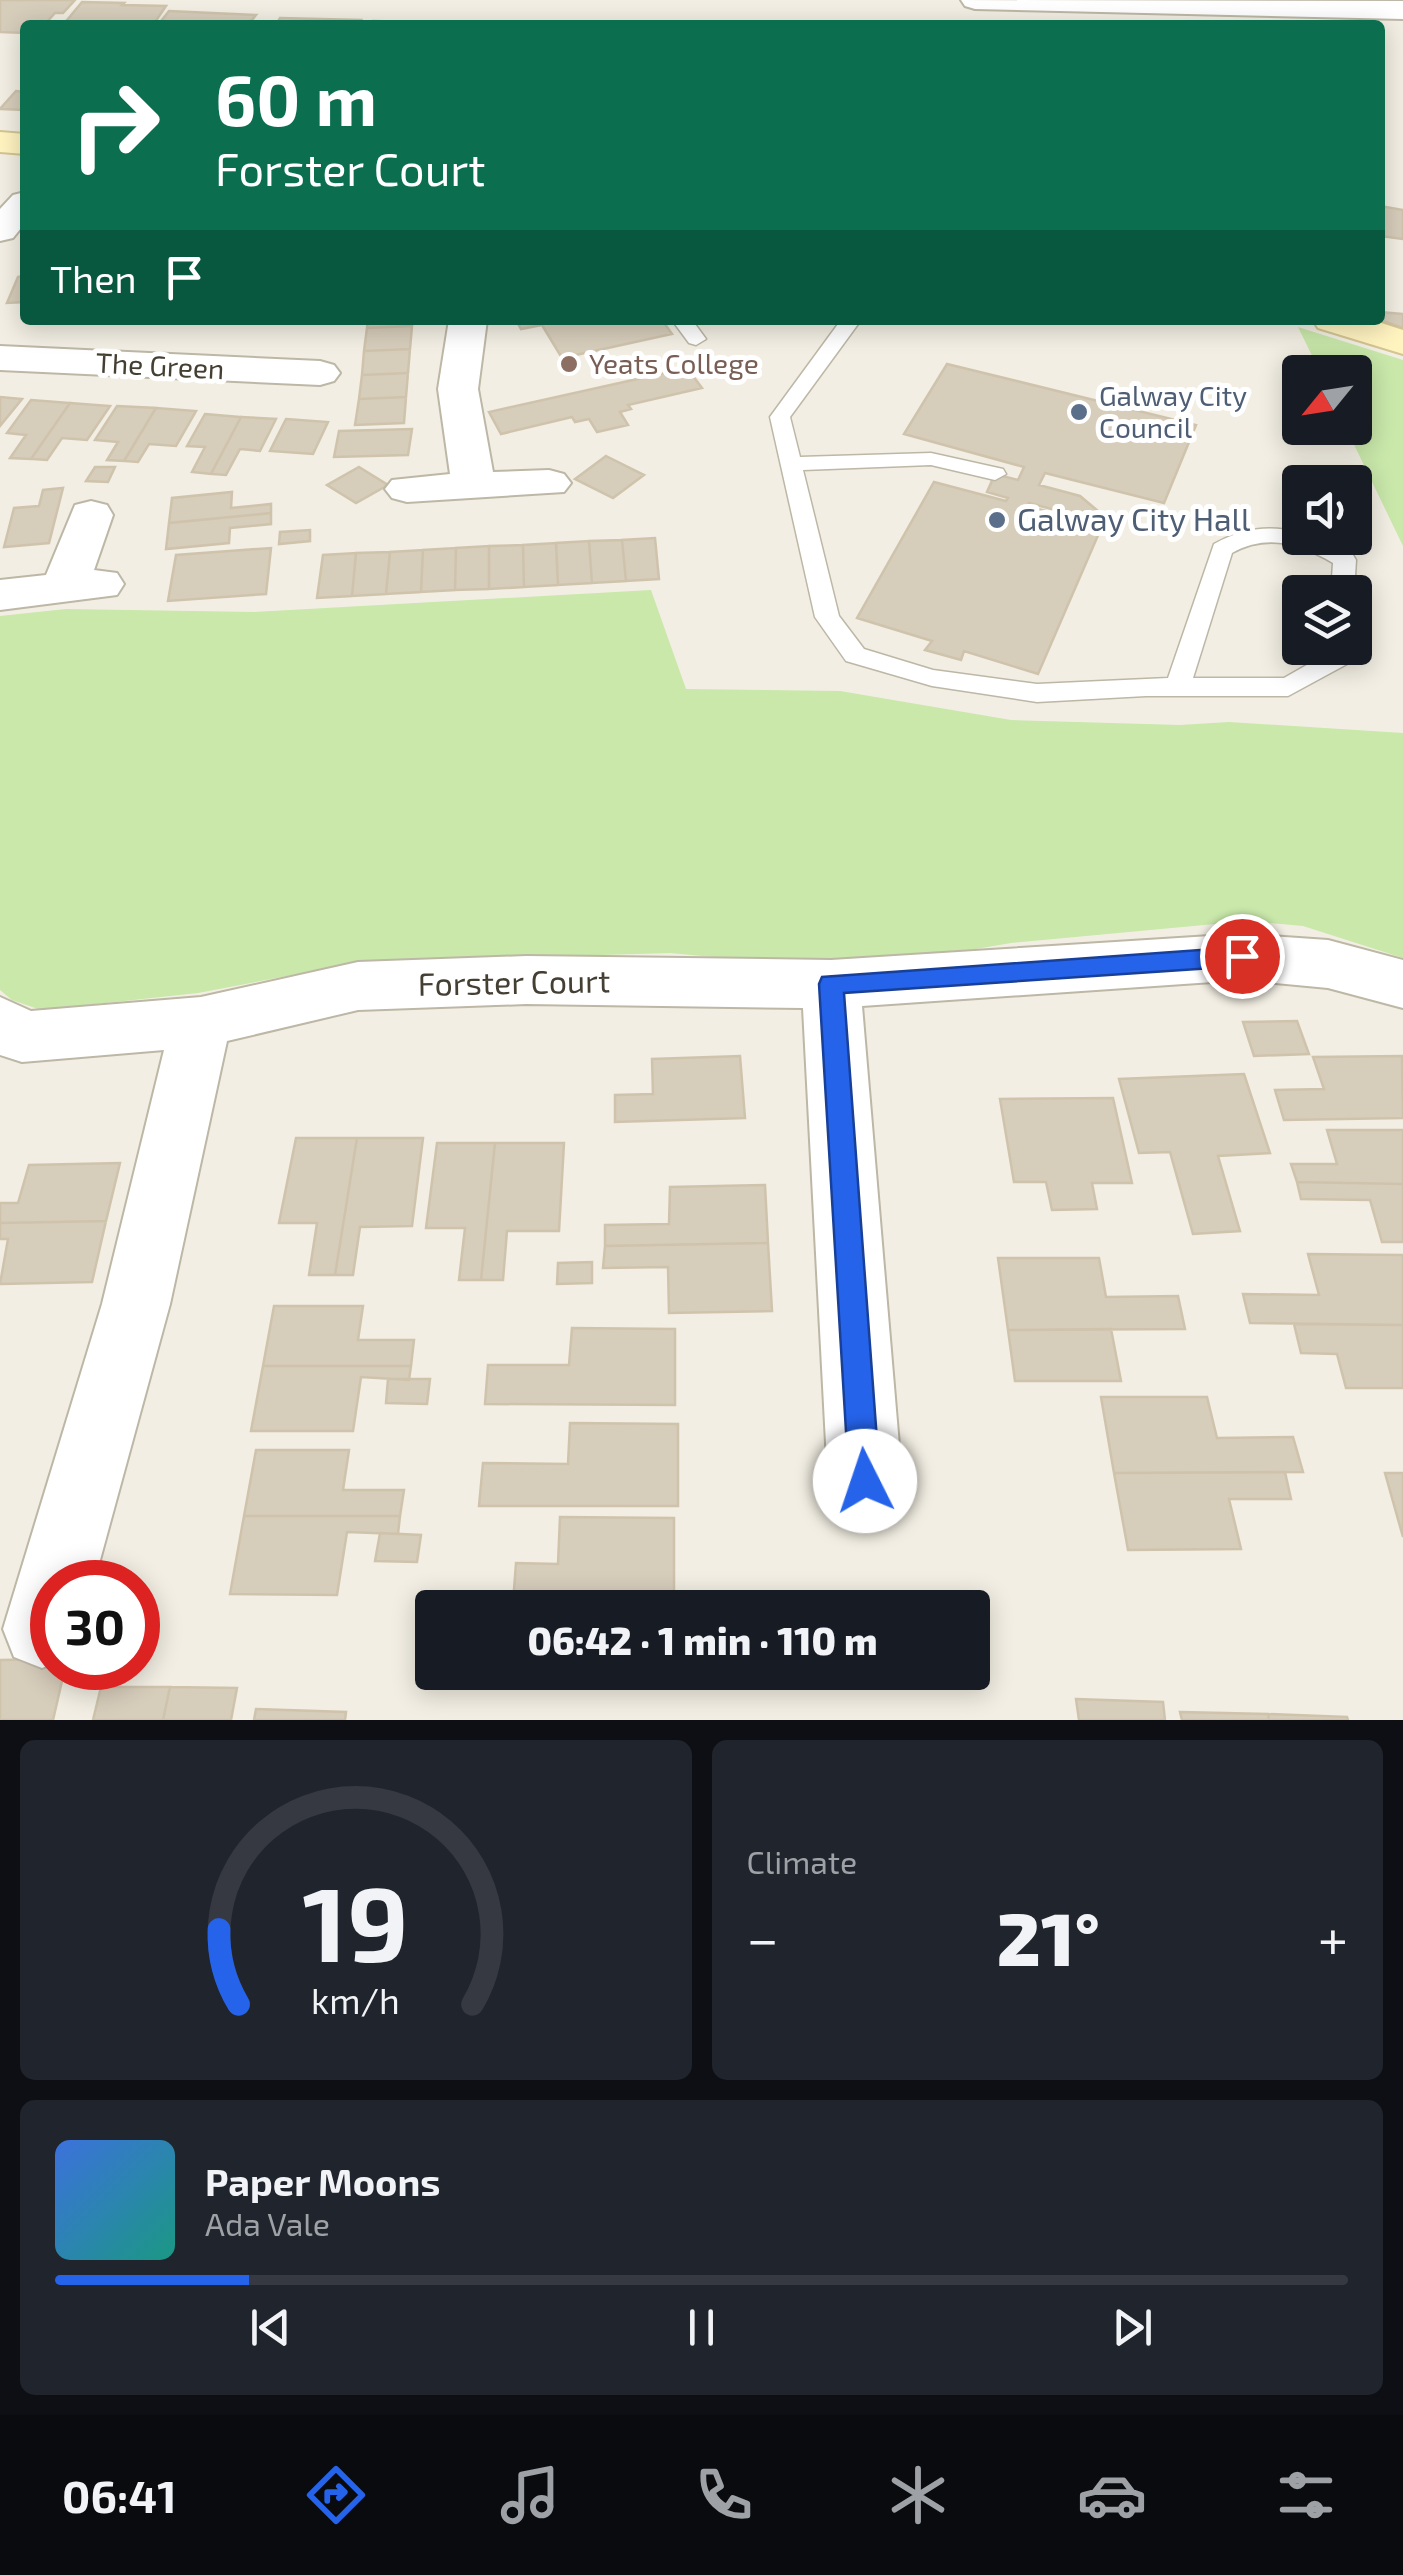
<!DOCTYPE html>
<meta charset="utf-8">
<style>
:root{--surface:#171b24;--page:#20242c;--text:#f1f3f6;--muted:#9ea1a6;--line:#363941;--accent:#2563eb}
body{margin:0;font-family:"Exo 2",sans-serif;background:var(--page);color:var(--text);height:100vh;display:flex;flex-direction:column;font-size:38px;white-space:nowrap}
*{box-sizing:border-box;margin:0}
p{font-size:32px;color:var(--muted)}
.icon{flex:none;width:55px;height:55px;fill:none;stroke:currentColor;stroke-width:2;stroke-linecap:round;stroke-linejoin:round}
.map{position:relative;height:1720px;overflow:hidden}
.sheet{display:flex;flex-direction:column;gap:20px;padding:20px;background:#0d0f14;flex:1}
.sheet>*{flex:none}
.guide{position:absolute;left:20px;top:20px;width:1365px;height:305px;border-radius:10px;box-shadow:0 5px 25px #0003;background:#0b6e4f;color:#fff;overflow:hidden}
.needle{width:65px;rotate:240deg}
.fabs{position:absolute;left:1282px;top:355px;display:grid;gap:20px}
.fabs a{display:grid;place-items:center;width:90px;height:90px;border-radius:10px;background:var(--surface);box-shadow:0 5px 25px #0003;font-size:50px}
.speed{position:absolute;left:30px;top:1560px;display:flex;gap:20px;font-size:50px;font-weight:700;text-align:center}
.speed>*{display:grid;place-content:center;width:130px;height:130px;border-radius:50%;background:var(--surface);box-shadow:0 5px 25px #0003;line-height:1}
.speed .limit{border:15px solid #d22;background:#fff;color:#111}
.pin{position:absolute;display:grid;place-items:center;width:85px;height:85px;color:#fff;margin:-42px;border:5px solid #fff;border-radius:50%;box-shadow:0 2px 10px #0007}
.me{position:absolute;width:110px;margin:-55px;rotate:356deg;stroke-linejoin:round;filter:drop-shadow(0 0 8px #0008)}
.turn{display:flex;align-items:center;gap:35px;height:210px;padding:0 30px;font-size:45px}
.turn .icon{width:130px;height:130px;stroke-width:2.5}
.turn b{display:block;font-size:70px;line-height:85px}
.then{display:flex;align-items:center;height:95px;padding:0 30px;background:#0003;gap:20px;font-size:38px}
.big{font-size:75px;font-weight:800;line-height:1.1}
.sheet .card{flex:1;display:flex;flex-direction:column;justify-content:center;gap:15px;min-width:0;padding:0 35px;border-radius:15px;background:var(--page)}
.sheet .dial{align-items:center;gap:0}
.dial svg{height:260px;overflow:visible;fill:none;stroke:var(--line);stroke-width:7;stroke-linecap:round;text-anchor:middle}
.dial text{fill:var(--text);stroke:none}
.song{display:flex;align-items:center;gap:30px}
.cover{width:120px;height:120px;border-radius:15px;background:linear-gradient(135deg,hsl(220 70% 55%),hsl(170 70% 35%))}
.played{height:10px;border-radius:5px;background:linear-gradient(90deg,var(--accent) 15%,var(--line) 15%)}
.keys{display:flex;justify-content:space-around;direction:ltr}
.heat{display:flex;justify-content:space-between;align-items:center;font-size:55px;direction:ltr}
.sheet .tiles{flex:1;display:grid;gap:20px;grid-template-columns:1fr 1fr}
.card:last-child{grid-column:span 2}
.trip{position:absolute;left:415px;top:1590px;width:575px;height:100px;border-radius:10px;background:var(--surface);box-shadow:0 5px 25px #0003;font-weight:800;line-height:100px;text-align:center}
.tab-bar{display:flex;height:160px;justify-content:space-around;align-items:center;background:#090b0e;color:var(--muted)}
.tab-bar .icon{width:70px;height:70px}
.tab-bar .on{color:var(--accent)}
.tab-bar b{font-size:45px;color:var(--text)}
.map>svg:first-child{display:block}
</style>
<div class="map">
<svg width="1403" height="1720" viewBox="0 0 1403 1720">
<rect width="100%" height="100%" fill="#f2eee3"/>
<!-- green -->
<path fill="#c9e8aa" d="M1298,327l105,33v186l-57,-118h9v-56h-35z
M651,590l35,99 154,2 171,29 169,5 49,-3 174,11v225l-100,-32 -56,-5 -236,22 -129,22 -94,-1 -118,-11 -309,9 -163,31 -157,17 -29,-10 -12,-10v-374l66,-7 188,3z"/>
<!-- building -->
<path fill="#d7cdbb" stroke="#cfc3ac" stroke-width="2.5" d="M0,0h75l-12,13h-8l-11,12h-19v8l-25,-1z
M82,2l42,1 -2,2 44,1 -13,19h-90z
M169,11l87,4 -8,10h-90z
M280,18l81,2 -3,5h-82z
M373,21l91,2 -92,2z
M16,91l9,1v18l-25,-1z
M1380,206l23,4v29l-23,-3z
M25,276v26l-18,1 11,-26z
M1380,312l23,2v14l-23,-8z
M368,320h45l-1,6 -45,2z
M516,320h146l10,14 -110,24 -20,-33 -21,4z
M412,326l-2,23 -46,2 3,-23z
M410,349l-2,24 -46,2 2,-24z
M947,364l249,61 -32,78 -119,-30 -6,12 41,11 18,15 -24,4 -45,-12 -2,3 75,20 -64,148 -74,-23 -3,9 -36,-10 7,-9 -75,-23 77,-136 72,19 2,-3 -21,-6 8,-18 23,6 6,-13 -120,-33z
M687,368l15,20 -74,17 3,4 -11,3 8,13 -31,7 -8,-13 -14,3 -3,-5 -71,17 -12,-22z
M408,373l-2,24 -47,2 3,-24z
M0,397l22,2 -22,27z
M406,397l-2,26 -49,2 4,-26z
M31,400l39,3 -39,56 -21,-1 16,-23 -19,-2z
M70,403l40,3 -23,34 -25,-2 -15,22 -16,-1z
M117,406l39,2 -32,53 -17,-1 11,-18 -23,-2z
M156,408l40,3 -20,35 -27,-2 -11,18 -14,-1z
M205,414l36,3 -30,57 -19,-2 13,-25 -18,-1z
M241,417l35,2 -16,32 -20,-2 -14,26 -15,-1z
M286,419l42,3 -15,32 -43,-3z
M412,429l-4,26 -74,2 5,-26z
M606,456l38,19 -31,23 -38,-19z
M95,467h20l-7,15 -22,-1z
M359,467l29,18 -32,18 -29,-18z
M63,488l-14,55 -45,4 10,-39 25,-2 4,-16z
M232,492l-1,16 40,-4v9l-102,10 3,-25z
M271,513v11l-41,4 -1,15 -63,6 3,-26z
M310,530v11l-31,3 1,-12z
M655,538l4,41 -33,2 -4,-41z
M622,540l4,41 -34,2 -3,-42z
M589,541l3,42 -34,2 -2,-42z
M556,543l2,42 -34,2 -1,-42z
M523,545l1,42 -35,2v-43z
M489,546v43l-34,1 1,-42z
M271,548l-5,46 -98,7 8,-46z
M456,548l-1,42 -34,2 2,-42z
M423,550l-2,42 -35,2 4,-42z
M390,552l-4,42 -34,2 4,-43z
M356,553l-4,43 -35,2 6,-43z
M1297,1021l12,33 -55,2 -11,-34z
M740,1056l5,62 -130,4v-27l38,-1 -1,-35z
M1402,1056l1,62 -119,2 -9,-30 49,-1 -11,-32z
M1244,1074l26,79 -52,3 22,75 -47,3 -23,-82 -31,1 -20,-74z
M1113,1098l19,85h-40l5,26 -45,1 -6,-28h-32l-14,-83z
M1327,1130h76v54l-106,-2 -6,-18h46z
M296,1138h61l-22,137h-26l8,-52h-38z
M357,1138h66l-11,88 -52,1 -7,48h-18z
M437,1143h58l-14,137h-22l6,-52h-39z
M495,1143h69l-5,88h-52l-4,49h-22z
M120,1163l-14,58 -106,2v-20h18l11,-38z
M1297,1182l106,2v58h-21l-12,-42 -69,-1z
M765,1185l3,58 -163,3v-21l64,-1 1,-37z
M106,1221l-14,61 -92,2 8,-45h-8v-16z
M768,1243l4,68 -103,2 -1,-46 -65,1 2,-22z
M1308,1254l95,1v70l-153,-2 -7,-29 76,1z
M998,1258h101l7,39 72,-1 7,33 -177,1z
M592,1262v21l-35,1 1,-21z
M274,1306h89l-5,34h56l-3,26h-148z
M1294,1324l109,1v63h-57l-9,-34 -36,-1z
M572,1328l103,1v76l-190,-1 3,-39h81z
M1111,1329l10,52h-106l-7,-51z
M263,1366h148l-2,14 -48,-3 -8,54h-102z
M388,1379h42l-3,25 -41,-1z
M1101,1397h106l10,41 76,-1 10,35 -189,1z
M570,1423l108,1v82h-199l4,-43 85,1z
M256,1450h93l-6,40h61l-4,26h-156z
M1285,1472l6,27h-62l12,50 -113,1 -14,-77z
M1385,1473h18v64z
M244,1516h156l-2,18 -51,-2 -10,63 -107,-1z
M560,1517l114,1v85h-161l3,-40 42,1z
M380,1533l41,2 -4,27 -42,-1z
M52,1659v9h13l-12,52h-53v-60z
M101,1687h69l-7,33h-70z
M170,1687l67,1 -6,32h-68z
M1076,1699l87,3 2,18h-86z
M256,1709l90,3 -1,8h-91z
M1180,1712l88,2 1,6h-87z
M1268,1714l79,3 1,3h-79z"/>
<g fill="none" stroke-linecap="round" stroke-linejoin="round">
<!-- service casing -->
<g stroke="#bdb7a6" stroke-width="3">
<path id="service" d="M672,320h20l14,19 -10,6 -7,-2z
M841,320h20l-71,97 10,40 131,-4 72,16 3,5 -11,6 -64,-15 -128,5 36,146 25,33 69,21 104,14 131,-6 46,-134c28,-16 54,-19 86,-12v6h17l36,17 3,5 -2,32h-23l2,-29c-33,-19 -65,-30 -101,-10l-39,125h91l42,-24v-6h24l-3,16 -59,32h-142l-109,6 -105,-16 -86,-25 -31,-44 -45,-200z"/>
</g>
<!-- minor casing -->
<g stroke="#bdb7a6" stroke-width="4">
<path id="minor" d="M25,192v31l-12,15 -13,3v-32l13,-14z
M449,320h38l-9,69 15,83 56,-2 15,4 7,9 -7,9 -157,10 -15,-4 -7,-9 7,-9 58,-6 -12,-85z
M0,346l320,15 14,4 6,8 -6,8 -14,4 -320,-15z
M91,501l16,4 6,10 -19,55 23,3 7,11 -7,11 -117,15v-30l46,-5 29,-70z
M1242,934l86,6 75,20v48l-75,-20 -86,-8 -380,26 40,475 -11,26 -26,11 -26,-11 -11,-26 -25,-473 -277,-4 -168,6 -131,31 -57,263 -76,278h-42v82l-10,4 -28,-11 -11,-28 99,-325 62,-254 -142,12 -22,-7v-58l31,14 170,-14 157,-35 168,-6 305,4z"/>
</g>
<!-- tertiary casing -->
<g stroke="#bdb7a6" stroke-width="4">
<path id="tertiary" d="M961,0l442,1v18l-428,-10 -10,-3z"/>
</g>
<!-- secondary casing -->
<g stroke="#d4c592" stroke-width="4">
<path id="secondary" d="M0,132l25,2v20l-25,-2z
M1313,320h59l31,10v24l-85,-26z"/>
</g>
<!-- service -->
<use href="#service" fill="#fff" fill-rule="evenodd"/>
<!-- minor -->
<use href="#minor" fill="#fff" fill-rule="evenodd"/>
<!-- tertiary -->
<use href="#tertiary" fill="#fff" fill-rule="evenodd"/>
<!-- secondary -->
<use href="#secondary" fill="#fff3c0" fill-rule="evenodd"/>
</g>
<!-- route -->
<path fill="#2563eb" stroke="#184099" stroke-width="2.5" d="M1242,947l8,3 3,6 -3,7 -8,3 -398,27 36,488 -4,11 -11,4 -11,-4 -5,-11 -30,-497 3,-7z"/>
<!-- markers -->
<circle fill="#8d6e63" stroke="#fff" stroke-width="4" cx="569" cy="364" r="10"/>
<g fill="#5c6f8a" stroke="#fff" stroke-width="4">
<circle cx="1079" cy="412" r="10"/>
<circle cx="997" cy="520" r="10"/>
</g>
<g text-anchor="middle" stroke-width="10" stroke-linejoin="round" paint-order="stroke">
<!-- far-education labels -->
<g font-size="28" fill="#785e54" stroke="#fff" text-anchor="start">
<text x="589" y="374">Yeats College</text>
</g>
<!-- far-street labels -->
<g font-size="28" fill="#443e33" stroke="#fff">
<text transform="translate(160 366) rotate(3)" y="10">The Green</text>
</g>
<!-- far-service labels -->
<g font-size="28" fill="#4e5e75" stroke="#fff" text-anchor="start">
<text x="1099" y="406">Galway City<tspan x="1099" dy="32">Council</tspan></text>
</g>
<!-- service labels -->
<g font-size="32" fill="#4e5e75" stroke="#fff" text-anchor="start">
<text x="1017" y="531">Galway City Hall</text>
</g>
<!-- street labels -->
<g font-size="32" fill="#443e33" stroke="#fff">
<text transform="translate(514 983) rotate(-1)" y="11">Forster Court</text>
</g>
</g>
</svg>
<div class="fabs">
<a><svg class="needle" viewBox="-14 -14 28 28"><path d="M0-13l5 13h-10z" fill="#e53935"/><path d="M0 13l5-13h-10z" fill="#9ea1a6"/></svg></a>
<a><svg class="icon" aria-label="sound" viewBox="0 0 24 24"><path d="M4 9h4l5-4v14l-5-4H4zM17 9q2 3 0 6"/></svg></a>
<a><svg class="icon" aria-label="layers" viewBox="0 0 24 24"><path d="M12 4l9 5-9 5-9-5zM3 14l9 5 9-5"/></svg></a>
</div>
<div class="speed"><div class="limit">30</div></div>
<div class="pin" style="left:1242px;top:956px;background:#d93025"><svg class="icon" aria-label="arrive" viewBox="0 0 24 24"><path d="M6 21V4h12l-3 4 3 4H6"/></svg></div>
<svg class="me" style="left:865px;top:1481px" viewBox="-20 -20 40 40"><circle r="19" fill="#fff"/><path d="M0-13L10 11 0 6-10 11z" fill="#2563eb"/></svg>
<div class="trip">06:42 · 1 min · 110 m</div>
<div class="guide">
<div class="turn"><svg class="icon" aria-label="right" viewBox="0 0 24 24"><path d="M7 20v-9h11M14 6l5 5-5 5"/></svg><div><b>60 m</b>Forster Court</div></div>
<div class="then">Then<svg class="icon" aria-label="arrive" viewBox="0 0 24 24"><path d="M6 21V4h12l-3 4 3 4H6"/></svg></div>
</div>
</div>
<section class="sheet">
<div class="tiles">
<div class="card dial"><svg viewBox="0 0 100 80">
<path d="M14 69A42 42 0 1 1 86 69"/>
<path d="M14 69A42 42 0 0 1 8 46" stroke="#2563eb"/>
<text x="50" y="56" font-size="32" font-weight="700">19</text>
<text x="50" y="72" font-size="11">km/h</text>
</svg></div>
<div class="card"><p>Climate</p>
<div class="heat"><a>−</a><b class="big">21°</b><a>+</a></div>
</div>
<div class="card">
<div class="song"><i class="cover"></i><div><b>Paper Moons</b><p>Ada Vale</p></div></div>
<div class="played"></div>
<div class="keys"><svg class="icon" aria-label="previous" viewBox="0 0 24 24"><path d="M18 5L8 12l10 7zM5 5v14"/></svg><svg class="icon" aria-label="pause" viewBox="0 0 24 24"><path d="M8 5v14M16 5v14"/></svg><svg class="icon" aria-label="next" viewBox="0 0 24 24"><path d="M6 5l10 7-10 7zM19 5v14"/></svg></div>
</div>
</div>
</section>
<nav class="tab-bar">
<b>06:41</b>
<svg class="icon on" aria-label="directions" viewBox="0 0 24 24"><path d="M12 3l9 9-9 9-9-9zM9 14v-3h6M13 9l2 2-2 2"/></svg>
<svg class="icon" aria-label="music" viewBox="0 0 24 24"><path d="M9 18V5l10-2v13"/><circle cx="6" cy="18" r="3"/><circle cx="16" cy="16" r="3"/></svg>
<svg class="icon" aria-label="phone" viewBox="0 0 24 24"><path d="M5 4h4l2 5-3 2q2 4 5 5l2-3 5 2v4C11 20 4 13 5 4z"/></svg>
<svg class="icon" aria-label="climate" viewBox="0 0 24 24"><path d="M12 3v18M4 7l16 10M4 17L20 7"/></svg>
<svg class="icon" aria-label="car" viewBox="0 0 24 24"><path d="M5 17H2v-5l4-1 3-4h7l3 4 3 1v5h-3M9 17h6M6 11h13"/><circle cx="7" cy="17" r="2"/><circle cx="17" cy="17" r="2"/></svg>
<svg class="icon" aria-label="filters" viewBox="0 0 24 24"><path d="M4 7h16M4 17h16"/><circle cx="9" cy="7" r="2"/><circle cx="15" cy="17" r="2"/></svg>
</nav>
